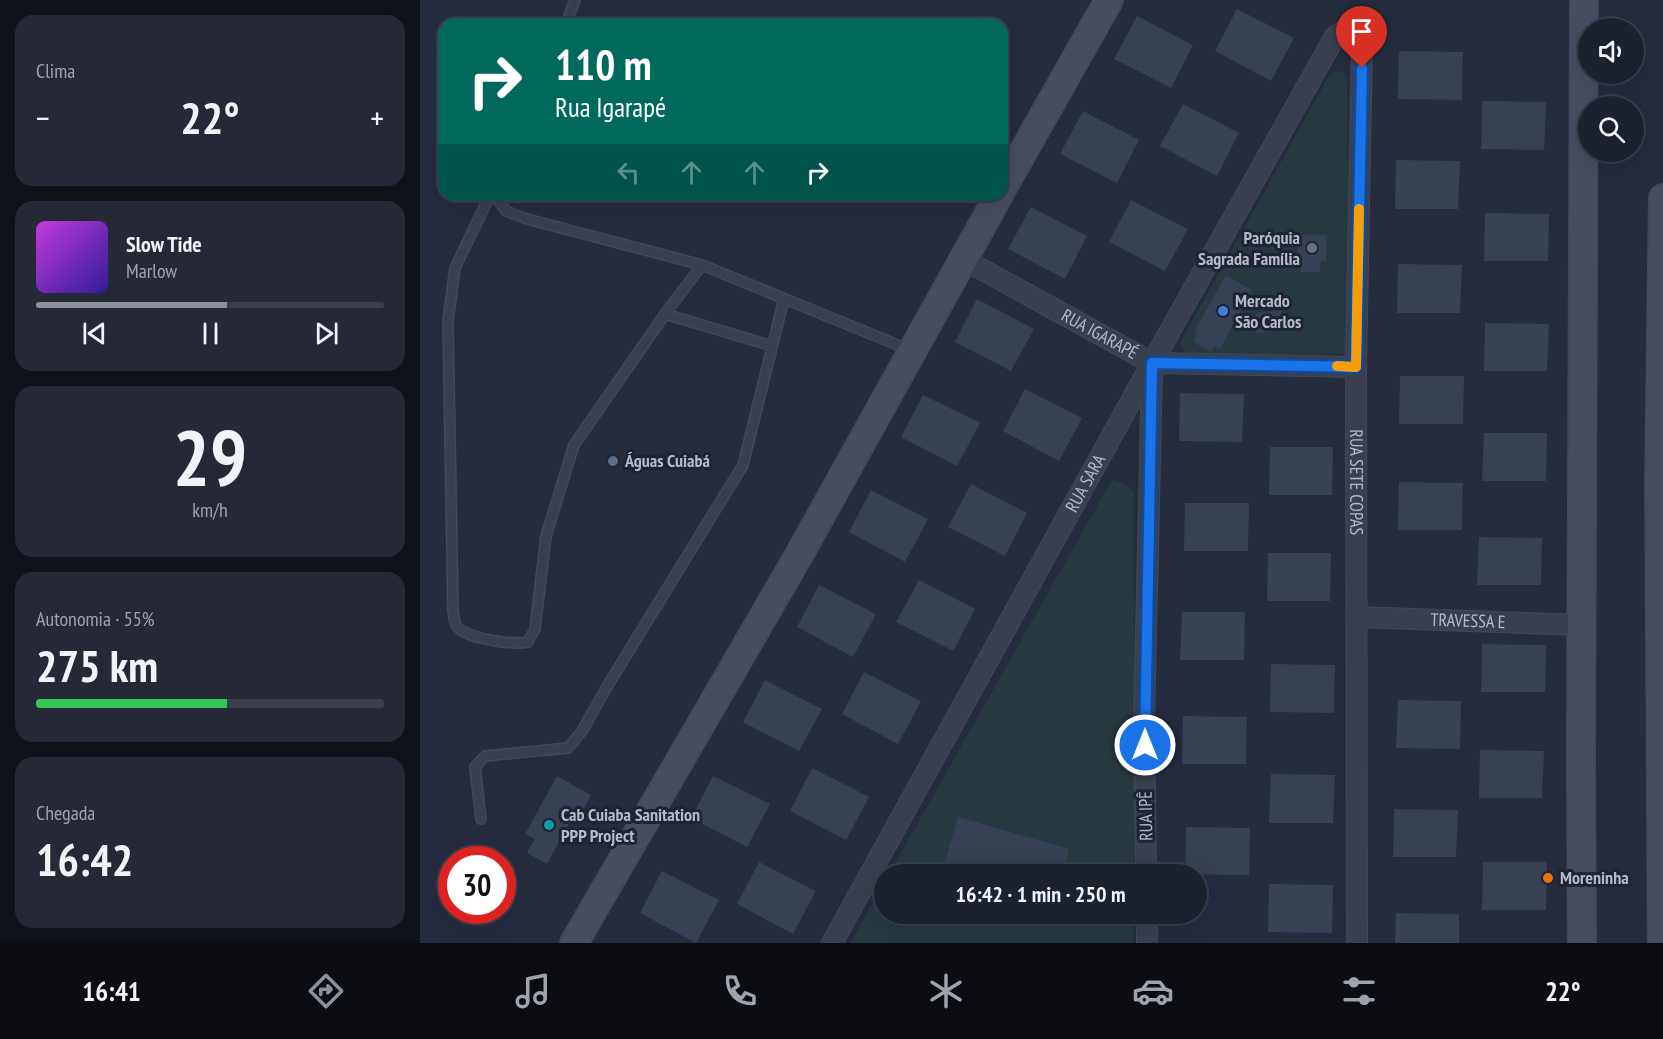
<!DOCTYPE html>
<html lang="pt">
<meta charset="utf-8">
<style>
:root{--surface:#1c212e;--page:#252936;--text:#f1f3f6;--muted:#a0a3aa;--line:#3a3e4a;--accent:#8c9099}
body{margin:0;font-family:"PT Sans Narrow",sans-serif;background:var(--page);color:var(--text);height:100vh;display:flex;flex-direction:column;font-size:22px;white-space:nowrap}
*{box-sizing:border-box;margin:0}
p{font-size:20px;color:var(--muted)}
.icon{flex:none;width:33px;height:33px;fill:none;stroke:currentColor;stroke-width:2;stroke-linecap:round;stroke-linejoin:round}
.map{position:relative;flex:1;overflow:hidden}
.panel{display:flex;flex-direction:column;gap:15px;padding:15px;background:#0f1219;width:420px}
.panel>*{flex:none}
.banner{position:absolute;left:18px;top:18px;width:570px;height:183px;border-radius:18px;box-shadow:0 6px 24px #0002,0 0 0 2px var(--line);background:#00695c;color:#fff;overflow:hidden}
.buttons{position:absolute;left:1158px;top:18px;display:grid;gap:12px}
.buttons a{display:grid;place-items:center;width:66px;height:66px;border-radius:50%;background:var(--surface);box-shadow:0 6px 24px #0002,0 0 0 2px var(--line);font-size:30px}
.speed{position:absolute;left:18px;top:846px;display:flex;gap:12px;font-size:30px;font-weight:700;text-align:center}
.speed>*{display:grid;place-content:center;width:78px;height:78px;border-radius:50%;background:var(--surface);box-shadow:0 6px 24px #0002,0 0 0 2px var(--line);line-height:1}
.speed .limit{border:9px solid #d22;background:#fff;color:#111}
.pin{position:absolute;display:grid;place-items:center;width:51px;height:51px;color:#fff;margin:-62px -26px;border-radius:50% 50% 50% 0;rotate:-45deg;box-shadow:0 0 6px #0007}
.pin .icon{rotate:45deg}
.me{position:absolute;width:66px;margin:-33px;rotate:0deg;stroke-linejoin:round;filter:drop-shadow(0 0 4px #0008)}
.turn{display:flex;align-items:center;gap:21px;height:126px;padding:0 18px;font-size:27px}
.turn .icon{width:78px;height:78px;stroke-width:2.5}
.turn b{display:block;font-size:42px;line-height:51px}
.lanes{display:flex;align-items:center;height:57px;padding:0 18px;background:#0003;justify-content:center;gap:30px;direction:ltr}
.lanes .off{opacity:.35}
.big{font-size:45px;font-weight:700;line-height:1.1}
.panel .tile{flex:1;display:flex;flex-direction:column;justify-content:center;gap:9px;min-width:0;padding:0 21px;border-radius:18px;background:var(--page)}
.panel .dial{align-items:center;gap:0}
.dial b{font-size:78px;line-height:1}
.song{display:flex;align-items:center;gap:18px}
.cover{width:72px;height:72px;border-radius:9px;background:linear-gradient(135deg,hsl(290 70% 55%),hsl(250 70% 35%))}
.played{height:6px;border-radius:3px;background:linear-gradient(90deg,var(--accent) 55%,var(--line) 55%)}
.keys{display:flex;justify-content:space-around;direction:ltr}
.heat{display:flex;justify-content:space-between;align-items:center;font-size:33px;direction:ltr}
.charge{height:9px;border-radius:4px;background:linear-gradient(90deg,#34c759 55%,var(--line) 0)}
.trip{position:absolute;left:454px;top:864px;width:333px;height:60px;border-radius:30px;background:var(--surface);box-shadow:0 6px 24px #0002,0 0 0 2px var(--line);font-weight:700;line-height:60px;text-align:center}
.tab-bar{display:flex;height:96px;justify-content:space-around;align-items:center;background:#0b0d12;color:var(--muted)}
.tab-bar .icon{width:42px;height:42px}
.tab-bar .current{color:var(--accent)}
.tab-bar b{font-size:27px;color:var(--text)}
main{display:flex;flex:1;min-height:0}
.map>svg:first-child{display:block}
</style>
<main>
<section class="panel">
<div class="tile"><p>Clima</p>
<div class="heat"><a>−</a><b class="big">22°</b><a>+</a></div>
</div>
<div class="tile">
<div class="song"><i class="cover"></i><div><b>Slow Tide</b><p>Marlow</p></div></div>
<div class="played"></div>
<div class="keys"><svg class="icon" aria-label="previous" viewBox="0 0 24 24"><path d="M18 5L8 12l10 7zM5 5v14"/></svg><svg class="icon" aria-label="pause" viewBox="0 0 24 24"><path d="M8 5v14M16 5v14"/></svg><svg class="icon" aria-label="next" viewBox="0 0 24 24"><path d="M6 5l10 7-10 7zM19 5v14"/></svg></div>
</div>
<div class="tile dial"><b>29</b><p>km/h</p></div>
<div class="tile"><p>Autonomia · 55%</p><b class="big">275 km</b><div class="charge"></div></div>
<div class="tile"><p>Chegada</p><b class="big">16:42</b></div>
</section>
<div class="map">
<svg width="1243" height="943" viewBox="0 0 1243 943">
<rect width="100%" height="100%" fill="#252c3e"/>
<!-- green -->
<path fill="#27393f" d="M916,71l8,2 3,9 3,272 -146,4 -20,-6 -4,-9 149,-267z
M692,480l11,3 11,8v383h-245z
M465,882v32h249v29h-284z"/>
<!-- building -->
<path fill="#374054" d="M817,9l57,29 -23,43 -56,-30z
M717,16l56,29 -22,43 -57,-29z
M979,51l64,1 -1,48 -64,-1z
M1062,101l64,1 -2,48 -63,-1z
M763,104l56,29 -22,43 -57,-30z
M663,111l56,29 -22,43 -57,-29z
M976,160l64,1 -2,48h-63z
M711,200l57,29 -23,42 -56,-29z
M611,207l56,29 -22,43 -57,-30z
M1065,213l64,1 -1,47h-64z
M878,234l29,1 -1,26h-5l-1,11h-19v-10h-4z
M978,264l64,1 -2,48h-63z
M806,275l26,15 -32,59 -4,-3 -5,6 -18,-10 4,-8 -3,-2z
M557,299l57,30 -23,42 -56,-29z
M861,310l2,20 -26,3 -1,-20z
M1065,323l64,1 -2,47h-63z
M980,376h64l-1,48h-64z
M605,389l57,29 -23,43 -56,-30z
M760,393l64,1 -2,48 -63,-1z
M503,395l57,28 -23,43 -56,-29z
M1064,433h63l-1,48h-64z
M850,447h63l-1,48h-63z
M979,482l64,1 -1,47h-64z
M551,484l56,29 -22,43 -57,-29z
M451,490l57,29 -23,43 -56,-30z
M765,503h64l-1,48h-64z
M1059,537l63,1 -1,47h-64z
M848,553h63l-1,48h-63z
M499,580l56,29 -22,42 -57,-29z
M399,585l57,29 -23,43 -56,-30z
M762,612h63l-1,48h-64z
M1062,644l64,1 -1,47h-64z
M851,664l64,1 -1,48 -64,-1z
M444,672l57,29 -23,43 -56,-30z
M345,680l57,29 -23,42 -56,-29z
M978,700l63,1 -1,48 -64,-1z
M763,716l64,1 -1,47h-64z
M1060,750l64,1 -2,47h-63z
M392,768l57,29 -23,43 -56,-29z
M851,774l64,1 -2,48h-64z
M137,776l34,19 -12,22 -5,-3 -27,50 -20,-11 8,-14 -10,-5z
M293,776l57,28 -23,43 -56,-29z
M974,809l64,1 -2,47h-63z
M538,817l111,32 -7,25h-121z
M766,827l64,1 -1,47 -64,-1z
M339,862l57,29 -23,43 -56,-30z
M1063,862h64l-1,48h-64z
M242,871l57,29 -23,43 -56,-30z
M849,884l64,1 -1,48 -64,-1z
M976,913l63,1v29h-64z"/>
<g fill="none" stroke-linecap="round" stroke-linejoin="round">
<!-- service casing -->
<g stroke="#424857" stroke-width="12">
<path id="service" d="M146,24l9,-24
M70,195l-35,73 -7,53 5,290c1,4 1,10 3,14 8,14 57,20 72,17l7,-13 11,-93 28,-91 91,-131 37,-49
M74,195l12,16 21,8 175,46 208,85
M245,314l107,32
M61,819l-6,-52 10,-11 83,-8 14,-17 26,-46 135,-220 41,-166"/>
</g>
<!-- minor casing -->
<g stroke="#424857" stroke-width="22">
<g id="minor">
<path id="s1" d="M543,259l189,104 204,4"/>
<path id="s2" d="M936,617l225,8"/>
<path d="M726,874l-2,-150 8,-357"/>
<path d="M727,914v29"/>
<path id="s3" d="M412,943l320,-580 182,-325c7,-8 15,-9 24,-3l4,9 -6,323 1,576"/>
</g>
</g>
<!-- secondary casing -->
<g stroke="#424857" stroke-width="30">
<path id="secondary" d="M582,189l107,-189
M154,943l225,-388 200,-360
M1162,943l-1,-183 3,-760
M1242,943l-3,-460 4,-285"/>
</g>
<!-- service -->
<use href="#service" stroke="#393f4e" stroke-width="9"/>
<!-- minor -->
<use href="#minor" stroke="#393f4e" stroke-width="20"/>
<!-- secondary -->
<use href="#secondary" stroke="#474d61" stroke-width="27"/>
</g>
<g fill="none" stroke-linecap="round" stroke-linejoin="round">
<!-- route casing -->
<g stroke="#114b97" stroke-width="15">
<path id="route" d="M725,745l7,-382 204,4 6,-299"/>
</g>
<!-- route -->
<use href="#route" stroke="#1a73e8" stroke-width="10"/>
<!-- slow -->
<path stroke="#f59e0b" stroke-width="10" d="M917,366l19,1 3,-158"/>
</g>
<!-- markers -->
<circle fill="#6b7280" stroke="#1e2433" stroke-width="2" cx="892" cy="248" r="6"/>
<circle fill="#3f7fe0" stroke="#1e2433" stroke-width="2" cx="803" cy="311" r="6"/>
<circle fill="#5c6f8a" stroke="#1e2433" stroke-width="2" cx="193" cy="461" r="6"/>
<circle fill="#0f9aa8" stroke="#1e2433" stroke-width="2" cx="129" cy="825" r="6"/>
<circle fill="#e8710a" stroke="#1e2433" stroke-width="2" cx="1128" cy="878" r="6"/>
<g text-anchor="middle" stroke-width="6" stroke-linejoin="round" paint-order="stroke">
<!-- poi labels -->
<g font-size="18" font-weight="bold" fill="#b5bac9" stroke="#1e2433" text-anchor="start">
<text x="880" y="244" text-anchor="end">Paróquia<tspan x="880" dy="21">Sagrada Família</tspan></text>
<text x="815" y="307">Mercado<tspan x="815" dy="21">São Carlos</tspan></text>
<text x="205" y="467">Águas Cuiabá</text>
<text x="141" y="821">Cab Cuiaba Sanitation<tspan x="141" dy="21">PPP Project</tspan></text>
<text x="1140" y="884">Moreninha</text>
</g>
<!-- street labels -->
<g font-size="18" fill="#b5bac9" stroke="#1e2433">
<text dy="6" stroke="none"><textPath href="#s1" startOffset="156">RUA IGARAPÉ</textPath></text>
<text dy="6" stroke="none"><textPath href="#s3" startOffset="525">RUA SARA</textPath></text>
<text dy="6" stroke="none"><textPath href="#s3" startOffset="1510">RUA SETE COPAS</textPath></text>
<text dy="6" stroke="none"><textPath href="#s2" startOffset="112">TRAVESSA E</textPath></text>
<text transform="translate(726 816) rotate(-91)" y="6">RUA IPÊ</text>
</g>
</g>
</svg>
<div class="buttons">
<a><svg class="icon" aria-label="sound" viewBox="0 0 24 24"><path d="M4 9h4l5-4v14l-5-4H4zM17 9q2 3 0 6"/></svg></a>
<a><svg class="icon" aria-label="search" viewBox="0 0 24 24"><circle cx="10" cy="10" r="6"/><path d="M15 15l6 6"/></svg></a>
</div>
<div class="speed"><div class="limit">30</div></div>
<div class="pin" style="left:942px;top:68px;background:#d93025"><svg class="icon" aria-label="arrive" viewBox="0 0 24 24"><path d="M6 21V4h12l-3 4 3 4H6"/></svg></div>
<svg class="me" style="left:725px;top:745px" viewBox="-20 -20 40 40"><circle r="17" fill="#1a73e8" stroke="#fff" stroke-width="3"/><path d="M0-11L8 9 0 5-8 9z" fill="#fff"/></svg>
<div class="trip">16:42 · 1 min · 250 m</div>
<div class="banner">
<div class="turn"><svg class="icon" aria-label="right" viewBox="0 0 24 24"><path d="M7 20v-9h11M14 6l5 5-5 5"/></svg><div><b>110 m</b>Rua Igarapé</div></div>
<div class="lanes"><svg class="icon off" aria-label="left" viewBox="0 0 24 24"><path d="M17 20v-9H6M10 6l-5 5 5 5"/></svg><svg class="icon off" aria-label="ahead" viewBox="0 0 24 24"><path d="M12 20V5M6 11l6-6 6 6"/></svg><svg class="icon off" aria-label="ahead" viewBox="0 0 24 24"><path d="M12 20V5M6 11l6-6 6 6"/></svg><svg class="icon" aria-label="right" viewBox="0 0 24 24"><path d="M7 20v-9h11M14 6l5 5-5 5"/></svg></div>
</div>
</div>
</main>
<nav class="tab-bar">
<b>16:41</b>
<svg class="icon current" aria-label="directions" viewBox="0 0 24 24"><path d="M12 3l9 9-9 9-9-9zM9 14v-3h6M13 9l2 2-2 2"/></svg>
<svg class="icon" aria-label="music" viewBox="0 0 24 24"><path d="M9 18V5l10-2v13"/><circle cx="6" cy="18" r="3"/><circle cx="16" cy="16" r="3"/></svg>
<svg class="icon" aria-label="phone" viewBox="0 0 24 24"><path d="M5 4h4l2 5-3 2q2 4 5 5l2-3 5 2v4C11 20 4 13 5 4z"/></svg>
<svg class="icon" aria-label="climate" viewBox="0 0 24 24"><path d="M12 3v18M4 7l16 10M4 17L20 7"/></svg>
<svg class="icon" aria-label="car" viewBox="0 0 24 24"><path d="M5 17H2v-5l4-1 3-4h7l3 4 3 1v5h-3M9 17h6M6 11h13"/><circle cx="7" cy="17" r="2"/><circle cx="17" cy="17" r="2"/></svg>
<svg class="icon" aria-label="filters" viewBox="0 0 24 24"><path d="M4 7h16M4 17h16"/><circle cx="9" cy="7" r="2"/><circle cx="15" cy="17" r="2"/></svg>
<b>22°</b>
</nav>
